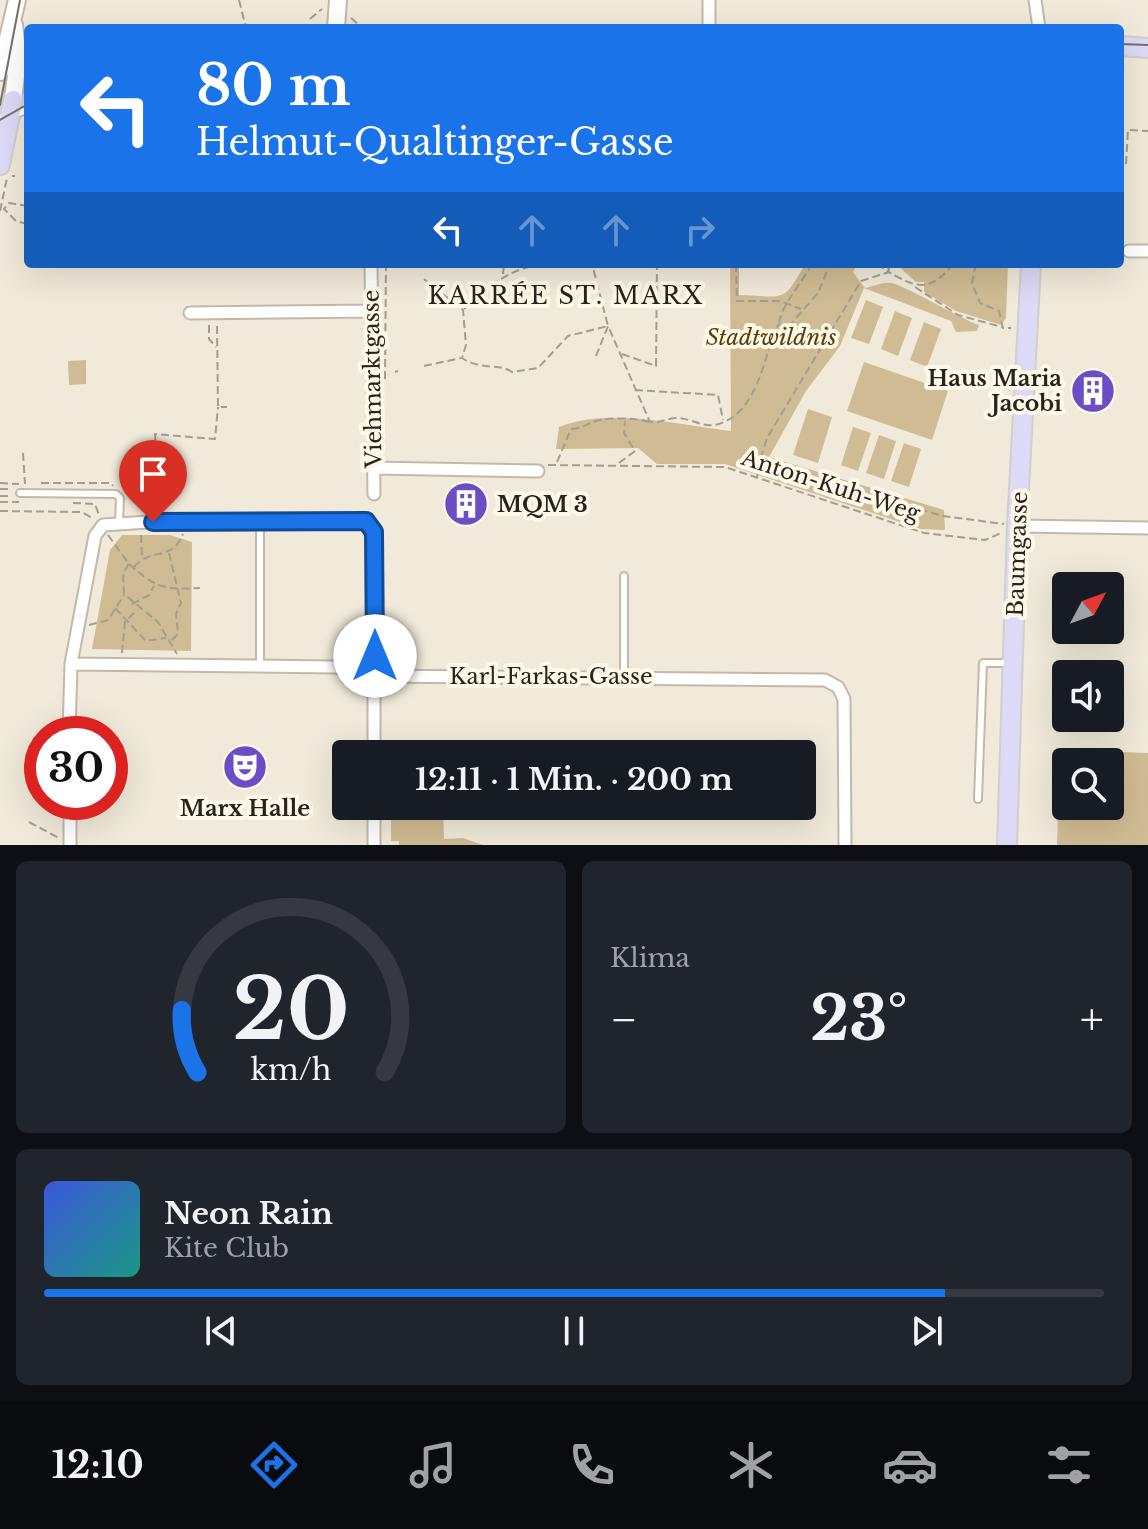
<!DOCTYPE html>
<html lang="de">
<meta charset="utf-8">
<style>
:root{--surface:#171b24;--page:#20242c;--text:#f1f3f6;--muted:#9ea1a6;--line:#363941;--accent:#1a73e8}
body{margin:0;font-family:"Libre Baskerville",serif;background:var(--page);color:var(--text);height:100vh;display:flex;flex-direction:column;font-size:30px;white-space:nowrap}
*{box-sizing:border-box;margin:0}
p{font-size:26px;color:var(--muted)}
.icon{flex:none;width:44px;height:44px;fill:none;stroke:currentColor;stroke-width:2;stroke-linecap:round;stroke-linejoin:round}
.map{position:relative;height:845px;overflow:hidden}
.drawer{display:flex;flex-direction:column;gap:16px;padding:16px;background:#0d0f14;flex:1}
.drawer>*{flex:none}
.banner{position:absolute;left:24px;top:24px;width:1100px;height:244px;border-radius:8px;box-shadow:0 8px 32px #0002;background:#1a73e8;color:#fff;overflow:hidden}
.needle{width:52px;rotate:49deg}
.controls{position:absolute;left:1052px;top:572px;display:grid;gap:16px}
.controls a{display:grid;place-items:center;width:72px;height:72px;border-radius:8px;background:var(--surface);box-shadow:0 8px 32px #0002;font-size:40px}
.speed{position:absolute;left:24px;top:716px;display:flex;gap:16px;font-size:40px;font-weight:700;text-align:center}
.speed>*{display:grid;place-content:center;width:104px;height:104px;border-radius:50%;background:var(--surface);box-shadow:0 8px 32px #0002;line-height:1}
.speed .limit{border:12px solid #d22;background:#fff;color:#111}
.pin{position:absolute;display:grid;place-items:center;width:68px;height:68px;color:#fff;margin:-82px -34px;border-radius:50% 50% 50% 0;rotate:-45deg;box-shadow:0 0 8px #0007}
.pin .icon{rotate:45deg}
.me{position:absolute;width:88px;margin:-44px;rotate:0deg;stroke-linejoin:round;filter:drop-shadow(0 0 6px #0008)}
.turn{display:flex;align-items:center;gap:28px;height:168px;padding:0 40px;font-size:36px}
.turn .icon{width:104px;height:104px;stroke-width:2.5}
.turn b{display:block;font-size:56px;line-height:68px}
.lanes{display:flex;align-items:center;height:76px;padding:0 40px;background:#0003;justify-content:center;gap:40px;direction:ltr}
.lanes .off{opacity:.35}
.big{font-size:60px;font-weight:800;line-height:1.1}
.drawer .card{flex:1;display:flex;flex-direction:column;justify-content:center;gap:12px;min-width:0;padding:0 28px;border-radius:12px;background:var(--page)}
.drawer .dial{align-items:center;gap:0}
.dial svg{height:208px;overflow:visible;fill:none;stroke:var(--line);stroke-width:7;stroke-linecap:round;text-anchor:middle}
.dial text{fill:var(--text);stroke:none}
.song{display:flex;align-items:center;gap:24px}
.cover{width:96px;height:96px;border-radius:12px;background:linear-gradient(135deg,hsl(230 70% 55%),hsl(170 70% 35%))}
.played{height:8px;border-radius:4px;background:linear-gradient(90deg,var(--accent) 85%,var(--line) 85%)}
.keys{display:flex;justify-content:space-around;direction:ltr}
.heat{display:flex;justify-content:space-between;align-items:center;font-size:44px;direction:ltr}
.drawer .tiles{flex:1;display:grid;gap:16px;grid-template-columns:1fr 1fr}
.card:last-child{grid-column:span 2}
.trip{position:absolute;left:332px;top:740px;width:484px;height:80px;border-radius:8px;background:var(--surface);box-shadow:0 8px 32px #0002;font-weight:800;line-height:80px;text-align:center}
.tabs{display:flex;height:128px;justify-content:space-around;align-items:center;background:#090b0e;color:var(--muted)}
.tabs .icon{width:56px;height:56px}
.tabs .selected{color:var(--accent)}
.tabs b{font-size:36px;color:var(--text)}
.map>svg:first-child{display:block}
</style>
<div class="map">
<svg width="1148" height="845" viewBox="0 0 1148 845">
<rect width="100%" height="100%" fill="#f1eada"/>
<!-- green -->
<path fill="#d0bc94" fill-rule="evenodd" d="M730,264h9v31c46,1 43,10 66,-31h52l-4,8 12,16c7,-1 17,-6 25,-5 14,1 68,35 89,42l-2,6 -21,1 -5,-11 -87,-33 -24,58 -34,45 -37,66 175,53 1,20 -24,-1 -196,-65h-68l-19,-16 -82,1 3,-22c52,-20 118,-2 172,4z
M896,264h112l-2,54 -5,7 -45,-14 -32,-19v-10h-8z
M866,300l17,7 -14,37 -18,-6z
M895,311l17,7 -14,38 -17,-7z
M924,322l17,7 -14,38 -17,-7z
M86,360v24l-17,1 -1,-24z
M864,362l84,29 -16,49 -85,-29z
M808,409l24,8 -14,46 -25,-8z
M853,427l18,6 -13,38 -17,-6z
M879,435l17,6 -12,38 -18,-6z
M904,443l17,6 -12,38 -18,-6z
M122,535h48l22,7 -1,109 -99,-2 18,-99z
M1060,750l88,3v92h-91zM1066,762h44v44h-44z
M391,806h52l1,33 19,-1 20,7h-84v-4h-8z"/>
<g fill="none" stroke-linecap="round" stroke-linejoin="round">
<!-- lane casing -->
<g stroke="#c1b9aa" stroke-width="10">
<path id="lane" d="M0,118l28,-8
M20,493l96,1 4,4 -1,24
M624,576v101
M260,666v-145
M978,799l5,-136h28"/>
</g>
<!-- street casing -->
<g stroke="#c1b9aa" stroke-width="15">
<path id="street" d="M1035,0l4,28
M709,28v-28
M1129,251h19
M371,264l3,230
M190,313l180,-2
M373,468l165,3
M1017,526l131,2
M71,664l265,3 39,9 450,4 13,7 6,12 1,146
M69,734l2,-70 24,-128 8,-11 45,-3 218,-1 8,11v222
M70,802v43
M374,845v-39"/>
</g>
<!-- secondary casing -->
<g stroke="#c1b9aa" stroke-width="20">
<path id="secondary" d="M336,28l2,-28
M0,72l17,-72
M13,100l5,-42 -4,-33"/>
</g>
<!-- primary casing -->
<g stroke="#cfcfce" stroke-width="22">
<path id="primary" d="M1120,46l28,2
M0,165l13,-65
M1007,845l10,-319 14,-262"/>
</g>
<!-- path -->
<path stroke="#a39e92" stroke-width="2" stroke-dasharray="8 4" stroke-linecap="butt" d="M239,0l7,28
M351,18l10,9
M310,19l12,-10
M1055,27l12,1
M362,28l161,-1
M1126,164l2,-34 20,1
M12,176h3
M28,206l-19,-3 -5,6 12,12 12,3
M0,211l7,-33
M736,264l1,37h43l21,8
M798,264h1
M877,264l12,8
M888,264l1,7
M953,264c-22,28 -36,25 -64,8l-28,9 -94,157 -8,25 184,53 61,8
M976,264l-4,19 8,20 19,8 4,17h8
M503,274l1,-10
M424,279l39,31 3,35 -4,13c20,13 38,5 50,14l26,-4 30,-32 40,-10 -16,-62
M915,287l43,28 44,12
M464,309c28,-24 41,-39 79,-45
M779,323c3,-19 23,-40 33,-59
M209,325v14l7,8
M217,326l1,81h9
M622,354l34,12 1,-102
M596,356l12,-30 42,96c10,1 16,-3 25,-4 15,-1 28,11 44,6 40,-13 44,-67 59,-99l13,-1 27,-31 12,-29
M424,366l37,-8
M395,372l3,-1
M385,379l1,-115
M635,390l83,5 5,25
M156,452l-1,-18 60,5 3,-32
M23,453l2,31
M557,462l14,-33c10,0 15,-5 25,-8 13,-4 40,-3 53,1
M619,463l16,-12 -11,-18 1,-12
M548,465l177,2 199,66 61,7 16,-7
M757,477l2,-13
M0,483l19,1
M41,483h70l2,3
M0,489h12
M0,496h11
M0,502h19
M73,503l22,1 4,11
M161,508l2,-36
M0,511l82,1 10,6
M108,535l21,29 -6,9 1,21 34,28 19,32
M141,535l1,22
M169,553l12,50 -5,11 2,20 -7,7
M129,564c27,24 35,26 71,24
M134,567c18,-21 37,-4 49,-33
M132,604l17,-9 5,-9
M115,608l31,33 20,-3
M89,625l19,-5 16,-25
M122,653l3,-31 12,-12
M29,822l30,16"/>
<!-- lane -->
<use href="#lane" stroke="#fff" stroke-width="6"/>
<!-- street -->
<use href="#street" stroke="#fff" stroke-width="11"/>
<!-- secondary -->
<use href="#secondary" stroke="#fff" stroke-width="16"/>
<!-- primary -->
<use href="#primary" stroke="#dddaf7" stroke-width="18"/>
<!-- tram -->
<path stroke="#757066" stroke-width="2" d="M1120,44l28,1
M0,105l20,-105
M0,120l28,-16"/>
</g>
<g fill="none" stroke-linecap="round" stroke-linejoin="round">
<!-- route casing -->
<g stroke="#114b97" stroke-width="20">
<path id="route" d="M153,522l213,-1 8,11 1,124"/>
</g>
<!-- route -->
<use href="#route" stroke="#1a73e8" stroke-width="14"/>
</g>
<!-- icons -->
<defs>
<g id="building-disc" transform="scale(2.3)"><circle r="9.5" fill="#6d4dc6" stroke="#fff7e7"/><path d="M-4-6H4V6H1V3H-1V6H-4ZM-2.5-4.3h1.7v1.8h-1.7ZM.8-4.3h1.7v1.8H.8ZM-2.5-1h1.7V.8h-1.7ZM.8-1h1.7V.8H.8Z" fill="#fff"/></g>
<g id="theatre-disc" transform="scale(2.3)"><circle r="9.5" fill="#6d4dc6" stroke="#fff7e7"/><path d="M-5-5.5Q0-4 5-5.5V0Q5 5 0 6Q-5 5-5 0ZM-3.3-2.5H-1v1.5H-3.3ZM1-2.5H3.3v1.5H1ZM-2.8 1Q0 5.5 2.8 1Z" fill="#fff"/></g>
</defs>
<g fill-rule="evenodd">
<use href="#building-disc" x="1093" y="391"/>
<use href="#building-disc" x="466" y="504"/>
<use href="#theatre-disc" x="245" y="767"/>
</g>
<g text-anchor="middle" stroke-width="8" stroke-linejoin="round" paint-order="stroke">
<!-- park labels -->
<g font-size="22" font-style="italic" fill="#553f07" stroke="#fff7e7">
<text x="771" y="345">Stadtwildnis</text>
</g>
<!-- poi labels -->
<g font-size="22" font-weight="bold" fill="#27241e" stroke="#fff7e7" text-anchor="end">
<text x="1062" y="386">Haus Maria<tspan x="1062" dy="25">Jacobi</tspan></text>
<text x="497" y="512" text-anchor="start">MQM 3</text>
<text x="245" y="816" text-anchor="middle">Marx Halle</text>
</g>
<!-- street labels -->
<g font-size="22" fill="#27241e" stroke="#fff7e7">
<text transform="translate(372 379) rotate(-91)" y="8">Viehmarktgasse</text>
<text transform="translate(831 485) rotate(18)" y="8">Anton-Kuh-Weg</text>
<text transform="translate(1017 554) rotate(-88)" y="8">Baumgasse</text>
<text x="551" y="684">Karl-Farkas-Gasse</text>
</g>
<!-- neighbourhood labels -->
<g font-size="24" letter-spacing="2" fill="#27241e" stroke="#fff7e7">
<text x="566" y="304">KARRÉE ST. MARX</text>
</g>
</g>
</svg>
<div class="controls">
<a><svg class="needle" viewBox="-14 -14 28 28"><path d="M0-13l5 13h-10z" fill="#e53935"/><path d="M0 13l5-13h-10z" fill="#9ea1a6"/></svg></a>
<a><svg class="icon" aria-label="sound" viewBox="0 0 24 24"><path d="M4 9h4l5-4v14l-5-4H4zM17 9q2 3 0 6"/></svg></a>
<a><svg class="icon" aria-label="search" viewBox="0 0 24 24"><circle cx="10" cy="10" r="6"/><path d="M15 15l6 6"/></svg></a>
</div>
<div class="speed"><div class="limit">30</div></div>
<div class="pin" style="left:153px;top:522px;background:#d93025"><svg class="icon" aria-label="arrive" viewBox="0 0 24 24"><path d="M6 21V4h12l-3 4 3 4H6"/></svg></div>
<svg class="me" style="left:375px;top:656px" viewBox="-20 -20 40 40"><circle r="19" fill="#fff"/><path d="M0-13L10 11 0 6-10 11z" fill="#1a73e8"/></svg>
<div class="trip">12:11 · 1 Min. · 200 m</div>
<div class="banner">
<div class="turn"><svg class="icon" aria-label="left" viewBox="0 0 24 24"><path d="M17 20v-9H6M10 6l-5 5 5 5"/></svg><div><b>80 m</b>Helmut-Qualtinger-Gasse</div></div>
<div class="lanes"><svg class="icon" aria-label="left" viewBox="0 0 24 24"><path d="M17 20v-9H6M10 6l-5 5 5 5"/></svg><svg class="icon off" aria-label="ahead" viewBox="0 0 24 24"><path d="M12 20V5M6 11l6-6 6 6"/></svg><svg class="icon off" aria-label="ahead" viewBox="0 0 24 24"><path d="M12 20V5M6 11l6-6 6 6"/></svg><svg class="icon off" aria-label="right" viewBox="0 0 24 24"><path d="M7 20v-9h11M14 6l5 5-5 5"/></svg></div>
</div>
</div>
<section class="drawer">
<div class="tiles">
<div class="card dial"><svg viewBox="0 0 100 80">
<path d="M14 69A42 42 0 1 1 86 69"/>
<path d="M14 69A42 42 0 0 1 8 45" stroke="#1a73e8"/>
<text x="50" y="56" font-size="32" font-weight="700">20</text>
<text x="50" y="72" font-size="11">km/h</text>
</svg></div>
<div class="card"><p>Klima</p>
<div class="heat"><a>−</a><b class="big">23°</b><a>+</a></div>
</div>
<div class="card">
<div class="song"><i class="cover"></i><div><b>Neon Rain</b><p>Kite Club</p></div></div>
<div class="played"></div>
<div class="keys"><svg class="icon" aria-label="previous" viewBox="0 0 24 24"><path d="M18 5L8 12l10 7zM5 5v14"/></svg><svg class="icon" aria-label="pause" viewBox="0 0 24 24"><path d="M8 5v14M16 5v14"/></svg><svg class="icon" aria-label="next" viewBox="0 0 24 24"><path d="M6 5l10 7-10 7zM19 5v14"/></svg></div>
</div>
</div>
</section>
<nav class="tabs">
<b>12:10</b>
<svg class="icon selected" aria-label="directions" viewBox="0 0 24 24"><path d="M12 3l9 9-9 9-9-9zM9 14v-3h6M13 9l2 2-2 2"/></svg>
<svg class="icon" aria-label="music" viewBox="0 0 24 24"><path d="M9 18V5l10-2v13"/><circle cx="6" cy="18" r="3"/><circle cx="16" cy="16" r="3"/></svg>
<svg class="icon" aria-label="phone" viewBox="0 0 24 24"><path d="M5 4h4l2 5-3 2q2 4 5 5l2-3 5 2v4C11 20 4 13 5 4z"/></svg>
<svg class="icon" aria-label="climate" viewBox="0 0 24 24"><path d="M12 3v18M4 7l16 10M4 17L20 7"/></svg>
<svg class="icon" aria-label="car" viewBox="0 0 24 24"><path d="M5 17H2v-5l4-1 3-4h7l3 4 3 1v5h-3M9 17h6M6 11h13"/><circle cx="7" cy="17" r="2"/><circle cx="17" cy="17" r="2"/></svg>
<svg class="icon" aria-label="filters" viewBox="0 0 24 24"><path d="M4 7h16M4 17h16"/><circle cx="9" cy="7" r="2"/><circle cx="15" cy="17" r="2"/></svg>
</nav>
